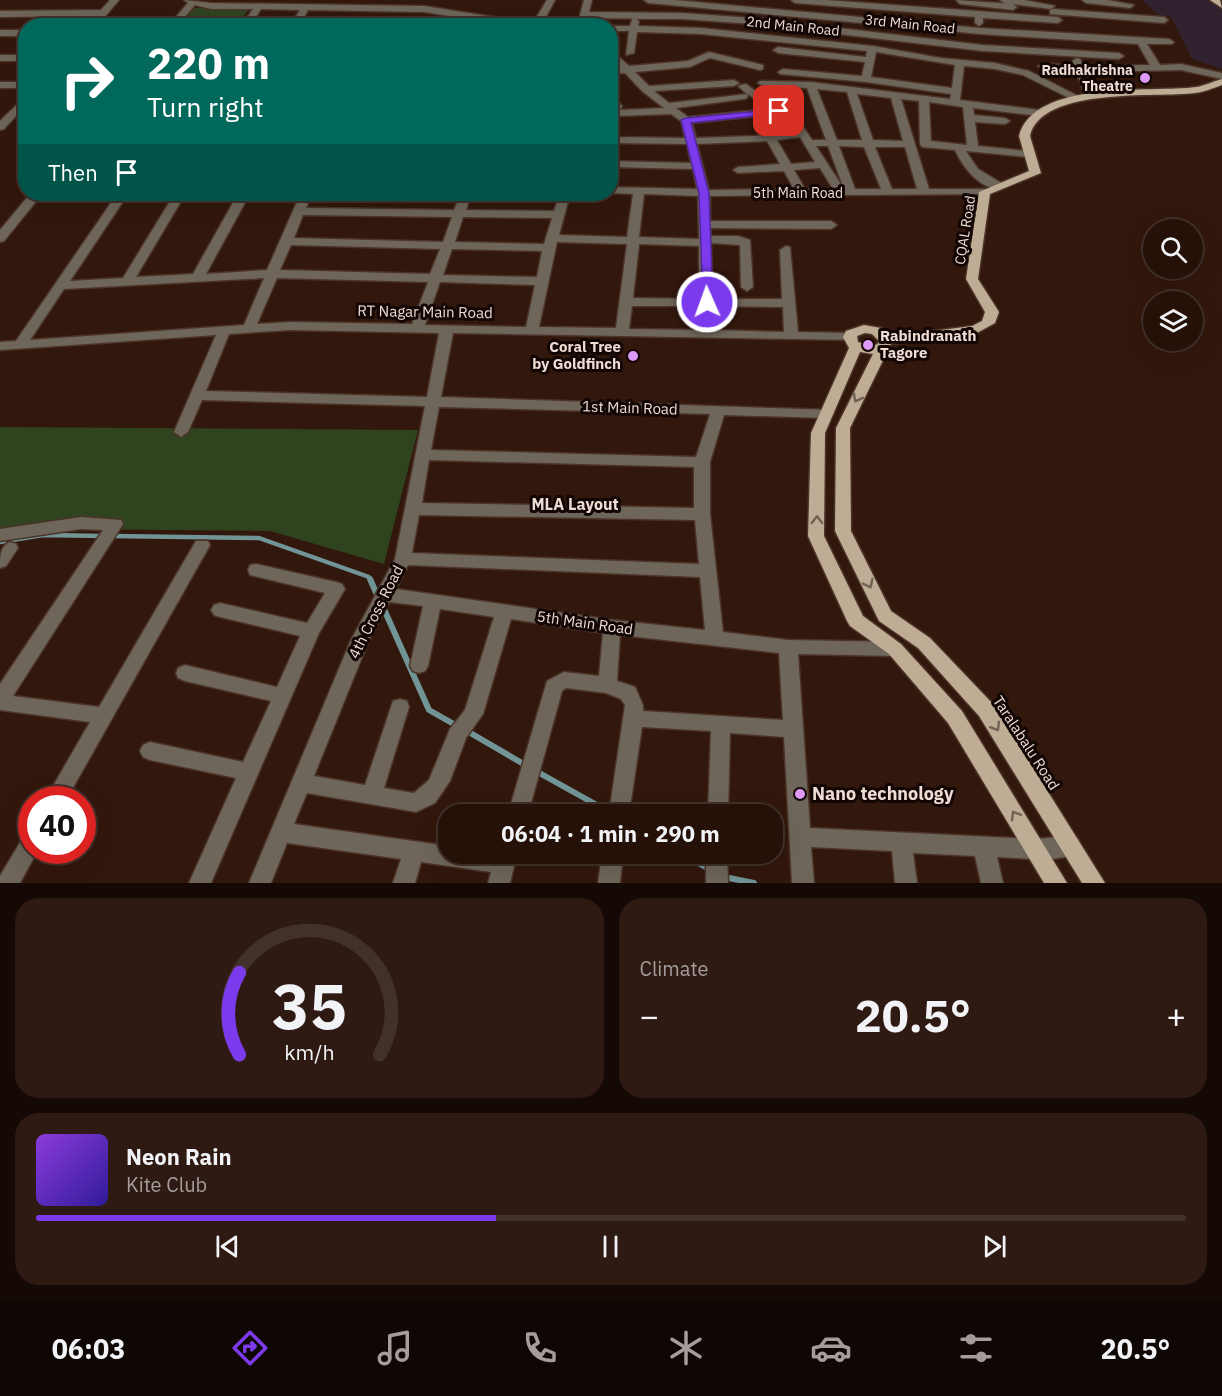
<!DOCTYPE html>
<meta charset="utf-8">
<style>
:root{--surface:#261109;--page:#2e1a12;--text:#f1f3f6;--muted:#a49d9c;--line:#42312a;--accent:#7c3aed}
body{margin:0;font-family:"IBM Plex Sans",sans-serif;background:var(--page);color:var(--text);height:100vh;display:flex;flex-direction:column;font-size:22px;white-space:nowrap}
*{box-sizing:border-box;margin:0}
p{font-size:20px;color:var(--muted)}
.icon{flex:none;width:33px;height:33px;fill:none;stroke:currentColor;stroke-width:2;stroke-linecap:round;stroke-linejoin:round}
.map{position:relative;height:883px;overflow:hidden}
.details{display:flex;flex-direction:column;gap:15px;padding:15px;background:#150905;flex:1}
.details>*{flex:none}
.hud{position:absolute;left:18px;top:18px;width:600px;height:183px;border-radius:24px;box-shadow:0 6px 24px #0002,0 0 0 2px var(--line);background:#00695c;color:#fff;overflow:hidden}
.tools{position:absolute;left:1143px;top:219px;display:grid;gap:12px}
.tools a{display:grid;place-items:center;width:60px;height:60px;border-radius:50%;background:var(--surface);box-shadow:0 6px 24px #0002,0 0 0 2px var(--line);font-size:30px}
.speed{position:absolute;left:18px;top:786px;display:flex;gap:12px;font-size:30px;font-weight:700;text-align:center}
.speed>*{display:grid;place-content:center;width:78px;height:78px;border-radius:50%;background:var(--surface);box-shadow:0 6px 24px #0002,0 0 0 2px var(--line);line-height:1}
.speed .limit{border:9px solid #d22;background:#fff;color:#111}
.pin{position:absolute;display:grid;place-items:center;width:51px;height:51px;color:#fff;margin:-26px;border-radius:12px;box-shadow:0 3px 9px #0006}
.me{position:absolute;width:66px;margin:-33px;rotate:358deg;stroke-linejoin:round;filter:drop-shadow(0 0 4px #0008)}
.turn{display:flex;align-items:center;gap:21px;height:126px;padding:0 30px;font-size:27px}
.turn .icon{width:78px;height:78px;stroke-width:2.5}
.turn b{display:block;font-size:42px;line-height:51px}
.then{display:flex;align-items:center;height:57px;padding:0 30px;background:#0003;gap:12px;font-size:22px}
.big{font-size:45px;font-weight:700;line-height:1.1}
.details .tile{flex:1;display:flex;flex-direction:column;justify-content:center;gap:9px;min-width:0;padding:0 21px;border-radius:24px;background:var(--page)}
.details .dial{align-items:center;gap:0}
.dial svg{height:156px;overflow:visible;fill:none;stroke:var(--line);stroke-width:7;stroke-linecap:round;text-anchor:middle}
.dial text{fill:var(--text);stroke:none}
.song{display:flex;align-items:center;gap:18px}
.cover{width:72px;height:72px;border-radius:9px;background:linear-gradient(135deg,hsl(270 70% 55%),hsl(250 70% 35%))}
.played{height:6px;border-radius:3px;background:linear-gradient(90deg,var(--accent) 40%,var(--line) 40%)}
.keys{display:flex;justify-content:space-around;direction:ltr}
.heat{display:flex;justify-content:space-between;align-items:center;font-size:33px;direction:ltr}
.details .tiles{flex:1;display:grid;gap:15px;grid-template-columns:1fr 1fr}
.tile:last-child{grid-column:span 2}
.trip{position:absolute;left:438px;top:804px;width:345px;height:60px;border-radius:24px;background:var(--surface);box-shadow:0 6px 24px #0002,0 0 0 2px var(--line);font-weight:700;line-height:60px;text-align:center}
.dock{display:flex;height:96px;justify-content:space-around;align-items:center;background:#0f0704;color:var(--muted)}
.dock .icon{width:42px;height:42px}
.dock .selected{color:var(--accent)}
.dock b{font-size:27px;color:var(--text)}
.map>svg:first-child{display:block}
</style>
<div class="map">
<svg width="1222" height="883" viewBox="0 0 1222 883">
<rect width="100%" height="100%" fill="#32170c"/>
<!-- education -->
<path fill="#2f212e" d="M1142,0h65l15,9v60l-30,-10 -21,-42 -12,-2z"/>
<!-- green -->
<path fill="#30431f" d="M193,8l56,1 -12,16 -59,1z
M0,427l418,3 -34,134 -114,-33 -222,-2 -48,6z"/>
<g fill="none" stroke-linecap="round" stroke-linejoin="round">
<!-- stream-far1 -->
<path stroke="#719597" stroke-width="4.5" d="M112,536l147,2 110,39 2,4
M0,542l43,-7 60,1"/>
<!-- stream -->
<path stroke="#719597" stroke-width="6" d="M370,579l8,18
M383,607l46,103 30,17
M467,731l60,35
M534,770l79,44
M682,854l27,15
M724,877l30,6"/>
<!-- minor casing -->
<g stroke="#4c3328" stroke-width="3">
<path id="minor" d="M110,0h9l-22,26h-9l8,-10 -96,1v-6l101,-1z
M184,0l27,3 213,3 109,17 14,-23h8l-14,26h-27l-90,-14 -116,-2 -9,16h-9l10,-16 -39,-1 -11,17h-9l12,-17h-42l-16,-4 -18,21h-9l20,-23z
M584,0h8l-3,12 93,1 71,5 230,27 136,8 5,3 -5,3 -136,-8 -230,-27 -71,-5 -94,-1 -2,8h-9z
M644,0h31l305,28 189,11 5,3 -2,2h-25l13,21 21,-1 41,9v6l-41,-9 -95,2 9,23 -5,3 -5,-3 -9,-23 -33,-3 -5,-3 5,-3 31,3 -2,-5 5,-3 3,1 4,7 66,-1 -12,-21 -158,-10 -332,-31z
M791,0h35l232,17 4,3 -4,3 -75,-5v5l-4,3 -4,-3v-6l-180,-14z
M956,0l57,4 4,3 -4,3 -53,-6z
M1000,0h24l31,6 -4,3 -47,-6z
M1082,0h26l26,5 -4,3 -44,-5z
M1053,9l111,8 4,3 -4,3 -114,-9v-4z
M635,18l4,3 -1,5 63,2 172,18 68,12 54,5 34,8 53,27 -9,2 -50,-25 -28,-6 -31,-3 -4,34 79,10 5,3 -5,3 -66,-8 1,7 31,3 5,3 -5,3 -30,-2 3,24 49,5 5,3 -5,3 -61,-6 12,18 25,15v4c-22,4 -40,-21 -48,-38l-33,-3 -2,-3 -1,-43 -18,-2 28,90h56l4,1v4l-279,2v25h121l6,4 -6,4 -121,-1 1,8h27l12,4 3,47 -6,4 -6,-4 -1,-42 -29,-2 1,56h70l-2,-49 6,-4 4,1 8,85 52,1 7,4 -2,3 -402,-7 -12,64 391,13 2,3 -2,3 -5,2 -103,-3 -14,47v52l13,118 65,8 107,2 6,2 3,5 -3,5 -6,2 -97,-2 12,174 225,11 36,-3 7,3 3,7 -3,7c-24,10 -55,5 -81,4l6,26h-22l-6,-27 -62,-3 4,30h-22l-3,-32 -81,-4 3,36h-22l-8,-146 -54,-4 -2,81h-20l3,-83 -69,-4 -13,87h-20l16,-109 -4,-6 -15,-6 -40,-5 -4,3 -34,123h-20l39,-133 17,-9 35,4 4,-43 -92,-14 -28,95 -17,24 -16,43 -15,22 -19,9 -109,-19 -13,31 154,22v8h69l-7,29h-22l3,-11 -70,-10 -6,21h-22l8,-24 -114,-16 -16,40h-22l102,-243 44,-81 30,-153 -223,-6 -14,32 -7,5 -7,-5 42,-97 -216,15v-8l16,-1 101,-147h11l-58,87 53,-3 49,-80 -36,-1 -5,-3h179l2,2 -6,3h-59l-41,75 61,-4 29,-66 6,-3 6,3 -2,4 148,2 7,-16h10l-5,16 88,1 6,-17h10l-11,41 68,2 6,-43 -23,-1v-6l87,2 -4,-20 -83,-2v-6l81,2 -4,-19 -77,-1v-6l75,1 -4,-17 -10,-7 -53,2 -3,5 -5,1v-29l12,13 -2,4 44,-2 -22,-17 -17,-18 -15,1v-6l10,-1 -10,-9v-9l19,17 59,-5 21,-9 54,13v4l-3,1 -50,-12 -20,9 -55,5 14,14 85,-6 5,3 -5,3 -80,5 15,12 78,-9 -9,-8 8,-2 56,41 10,15h14l-19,-52 -44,-2 -5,-3 2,-2 51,1 139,17 1,-5 -85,-12 -86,-8 -2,-2 5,-3 79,7 3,-14 -87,-9 -5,-3 5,-3 88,10 1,-6 -166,-17 -64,-2 -3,21 -8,2 3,-24h-19l-1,-5h21l2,-7zM876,52l79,13 -3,23 -81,-11zM817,89l30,3 15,48h-25zM748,94l20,15 -80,8 -12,-9 68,-9 3,-1zM857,94l34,4 12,43 -30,-1zM929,102l34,5 4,38 -36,-4zM775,114l21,18 -42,4 -58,2 -4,-15zM800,137l15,25 -24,2 -14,-24zM767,141l13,23 -42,3 -5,3 5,3 46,-2 10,18 -85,1 -12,-46zM816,146h12l16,43zM839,146l25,1 17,42h-26zM875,147h30l12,42h-25zM820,168l13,21h-28l-11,-19zM644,194l54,2 1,43 -60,-2zM183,198l52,1 -42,75 -57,3zM303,215l149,2 -9,25 -149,-4zM463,217l89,1 -8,26 -89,-2zM557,242l70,2 -11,84 -77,-1zM639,244l60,2v53l-66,-1zM291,245l149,4 -10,25 -150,-4zM452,249l90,2 -5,26 -94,-2zM264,278l-20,47 -214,15 34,-51zM277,278l151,4 -16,42 -122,-2 -33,2zM440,282l95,3 -9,42 -101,-2zM632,306h67v24l-70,-1zM712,306l71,1 1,25 -71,-2zM290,330l149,3 -12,64 -221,-6 23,-57zM439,407l271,7 -14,43 -265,-7zM429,460l265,7v41l-272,-5zM419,515l276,5 4,44 -287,-11zM408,565l292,12 5,53 -93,-10 -216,-31zM389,602l34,4 -13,60 3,5 6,2 6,-2 3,-5 12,-57 54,8 -29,93 -15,19 -21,51 -15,13 -30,-5 25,-81 -2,-6 -7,-2 -7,2 -28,84 -51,-9 55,-136zM620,635l159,18 4,67 -140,-9v-6l-8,-18 -18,-6z
M0,30h26v6h-26z
M0,55h26v6h-26z
M0,82h26v6h-26z
M26,96v9l-22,24 -4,1v-9z
M30,194h12l-38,47 -4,1v-12z
M81,517l40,3 2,4 -110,172 86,11 97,-166h12l2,4 -144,255h-21l45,-78 -90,-12v-26l103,-154 -22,-1 -81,12v-12z
M10,542l6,2 2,4 -12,18 -6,2c0,-11 0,-22 10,-26z
M256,564l80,18 6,2 3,5 -26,44 -108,250h-22l47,-105 -86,-18 -7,-3 -3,-6 3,-6 7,-3 93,20 28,-61 -86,-20 -7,-3 -2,-5 2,-5 7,-3 92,22 23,-51 -80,-19 -6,-2 -3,-5 3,-5 6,-2 87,20 18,-30 -75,-18 -2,-5 2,-5z
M32,831v19h6l-18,33h-20v-7l25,-42z
M602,854h21l-3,29h-22z
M706,854h21l1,29h-22z"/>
</g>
<!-- major casing -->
<g stroke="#4c3328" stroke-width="3">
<path id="major" d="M1210,0h10l2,8z
M1222,79v6c-9,3 -17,7 -27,8 -38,5 -153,-7 -165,43l11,37 -51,21 -12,85 21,33 -4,11 -20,11 -84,10 -41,84 1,103 40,80 39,27 63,66 112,179h-23l-103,-167 -61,-68 -39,-27 -44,-90 1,-103 37,-74 -13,-2 -35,81 -1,103 39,80 38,28 61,67 105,172h-23l-96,-160 -59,-69 -39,-28 -3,-5 -39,-85 3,-103 38,-85 -6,-11 3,-6 18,-6 17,3 13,8 78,-10 10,-5 3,-9 -19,-33 13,-87 50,-21 -10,-35c15,-57 133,-43 177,-49 9,-1 17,-6 26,-8zM865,333l7,1 6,6v4l-8,2 -12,-4 -1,-6z"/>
</g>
<!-- minor -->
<use href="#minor" fill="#6e665a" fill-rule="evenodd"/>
<!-- major -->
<use href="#major" fill="#bead94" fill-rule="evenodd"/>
</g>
<!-- one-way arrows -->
<defs><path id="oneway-chevron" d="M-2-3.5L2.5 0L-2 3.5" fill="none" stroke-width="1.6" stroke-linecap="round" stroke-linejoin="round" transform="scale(1.5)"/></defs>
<g stroke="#706253">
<use href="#oneway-chevron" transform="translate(857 398) rotate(118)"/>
<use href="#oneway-chevron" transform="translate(817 520) rotate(-89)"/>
<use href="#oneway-chevron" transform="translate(869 584) rotate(64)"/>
<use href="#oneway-chevron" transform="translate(996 727) rotate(58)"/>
<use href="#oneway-chevron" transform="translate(1015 815) rotate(-121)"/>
</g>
<!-- route -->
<path fill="#7c3aed" stroke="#51269a" stroke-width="1.5" d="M779,109l5,2 -2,2 -91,10 18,70 4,109 -6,4 -4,-1 -4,-112 -18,-73 5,-2z"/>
<!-- markers -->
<g fill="#dc99f5" stroke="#110603" stroke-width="2">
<circle cx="1145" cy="78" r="6"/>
<circle cx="868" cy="345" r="6"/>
<circle cx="633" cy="356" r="6"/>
<circle cx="800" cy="794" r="6"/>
</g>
<g text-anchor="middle" stroke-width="6" stroke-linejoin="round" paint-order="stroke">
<!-- far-street labels -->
<g font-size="14" fill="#efdcd4" stroke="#110603">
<text transform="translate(910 24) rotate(6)" y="5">3rd Main Road</text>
<text transform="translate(793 26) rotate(6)" y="5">2nd Main Road</text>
<text x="798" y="198">5th Main Road</text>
<text transform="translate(965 230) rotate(-81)" y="5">CQAL Road</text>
</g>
<!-- far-poi labels -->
<g font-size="14" font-weight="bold" fill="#efdcd4" stroke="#110603" text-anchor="end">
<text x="1133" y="75">Radhakrishna<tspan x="1133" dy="16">Theatre</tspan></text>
</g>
<!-- street labels -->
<g font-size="15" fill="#efdcd4" stroke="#110603">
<text transform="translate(425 312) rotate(1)" y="5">RT Nagar Main Road</text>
<text transform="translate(630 408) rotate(2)" y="5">1st Main Road</text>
<text transform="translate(376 612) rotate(-63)" y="5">4th Cross Road</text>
<text transform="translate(585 623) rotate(8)" y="5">5th Main Road</text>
<text transform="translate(1026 743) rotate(57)" y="5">Taralabalu Road</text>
</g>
<!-- poi labels -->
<g font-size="15" font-weight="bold" fill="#efdcd4" stroke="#110603" text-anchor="start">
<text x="880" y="341">Rabindranath<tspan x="880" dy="17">Tagore</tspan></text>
<text x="621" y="352" text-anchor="end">Coral Tree<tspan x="621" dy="17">by Goldfinch</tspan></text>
</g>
<!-- neighbourhood labels -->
<g font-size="16" font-weight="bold" fill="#efdcd4" stroke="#110603">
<text x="575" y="510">MLA Layout</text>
</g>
<!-- near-poi labels -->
<g font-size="18" font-weight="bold" fill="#efdcd4" stroke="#110603" text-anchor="start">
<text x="812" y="800">Nano technology</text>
</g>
</g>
</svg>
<div class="tools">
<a><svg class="icon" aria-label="search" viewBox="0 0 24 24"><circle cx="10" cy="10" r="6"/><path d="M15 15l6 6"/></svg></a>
<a><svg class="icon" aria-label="layers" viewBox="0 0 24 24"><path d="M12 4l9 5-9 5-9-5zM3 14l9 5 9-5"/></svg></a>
</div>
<div class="speed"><div class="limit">40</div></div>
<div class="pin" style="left:779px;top:111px;background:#d93025"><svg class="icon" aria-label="arrive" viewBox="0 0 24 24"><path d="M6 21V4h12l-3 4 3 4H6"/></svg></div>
<svg class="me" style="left:707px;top:302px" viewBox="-20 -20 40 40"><circle r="17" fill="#7c3aed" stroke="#fff" stroke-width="3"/><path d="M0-11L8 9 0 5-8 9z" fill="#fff"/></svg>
<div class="trip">06:04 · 1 min · 290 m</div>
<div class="hud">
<div class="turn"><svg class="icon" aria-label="right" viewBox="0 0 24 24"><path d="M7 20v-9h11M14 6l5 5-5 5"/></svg><div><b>220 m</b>Turn right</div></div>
<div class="then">Then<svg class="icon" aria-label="arrive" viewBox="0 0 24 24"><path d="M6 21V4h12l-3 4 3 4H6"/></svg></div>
</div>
</div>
<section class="details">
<div class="tiles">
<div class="tile dial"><svg viewBox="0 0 100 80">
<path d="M14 69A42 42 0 1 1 86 69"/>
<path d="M14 69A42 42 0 0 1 14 27" stroke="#7c3aed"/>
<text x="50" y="56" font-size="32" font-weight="700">35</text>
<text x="50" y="72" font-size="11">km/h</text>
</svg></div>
<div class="tile"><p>Climate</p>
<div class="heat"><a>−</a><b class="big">20.5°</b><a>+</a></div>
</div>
<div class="tile">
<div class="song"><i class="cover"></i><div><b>Neon Rain</b><p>Kite Club</p></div></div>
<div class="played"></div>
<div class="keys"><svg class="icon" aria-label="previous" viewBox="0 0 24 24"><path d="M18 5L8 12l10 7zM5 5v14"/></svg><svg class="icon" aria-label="pause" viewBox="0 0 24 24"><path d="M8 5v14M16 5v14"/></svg><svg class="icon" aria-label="next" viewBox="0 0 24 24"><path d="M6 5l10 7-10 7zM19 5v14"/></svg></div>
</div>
</div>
</section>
<nav class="dock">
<b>06:03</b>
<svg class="icon selected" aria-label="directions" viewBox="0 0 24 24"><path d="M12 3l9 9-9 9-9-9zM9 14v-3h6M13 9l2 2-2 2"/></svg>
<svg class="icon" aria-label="music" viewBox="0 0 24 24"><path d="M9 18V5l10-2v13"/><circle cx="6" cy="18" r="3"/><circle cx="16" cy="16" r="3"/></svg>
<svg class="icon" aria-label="phone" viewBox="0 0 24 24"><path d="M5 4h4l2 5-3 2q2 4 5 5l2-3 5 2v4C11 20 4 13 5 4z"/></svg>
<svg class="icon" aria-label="climate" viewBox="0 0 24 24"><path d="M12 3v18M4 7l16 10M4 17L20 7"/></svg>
<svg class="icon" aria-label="car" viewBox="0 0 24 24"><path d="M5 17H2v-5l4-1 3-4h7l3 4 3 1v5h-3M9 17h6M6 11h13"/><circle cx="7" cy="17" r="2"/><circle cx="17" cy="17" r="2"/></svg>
<svg class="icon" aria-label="filters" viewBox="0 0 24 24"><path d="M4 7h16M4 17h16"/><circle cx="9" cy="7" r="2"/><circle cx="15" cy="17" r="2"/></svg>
<b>20.5°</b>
</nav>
